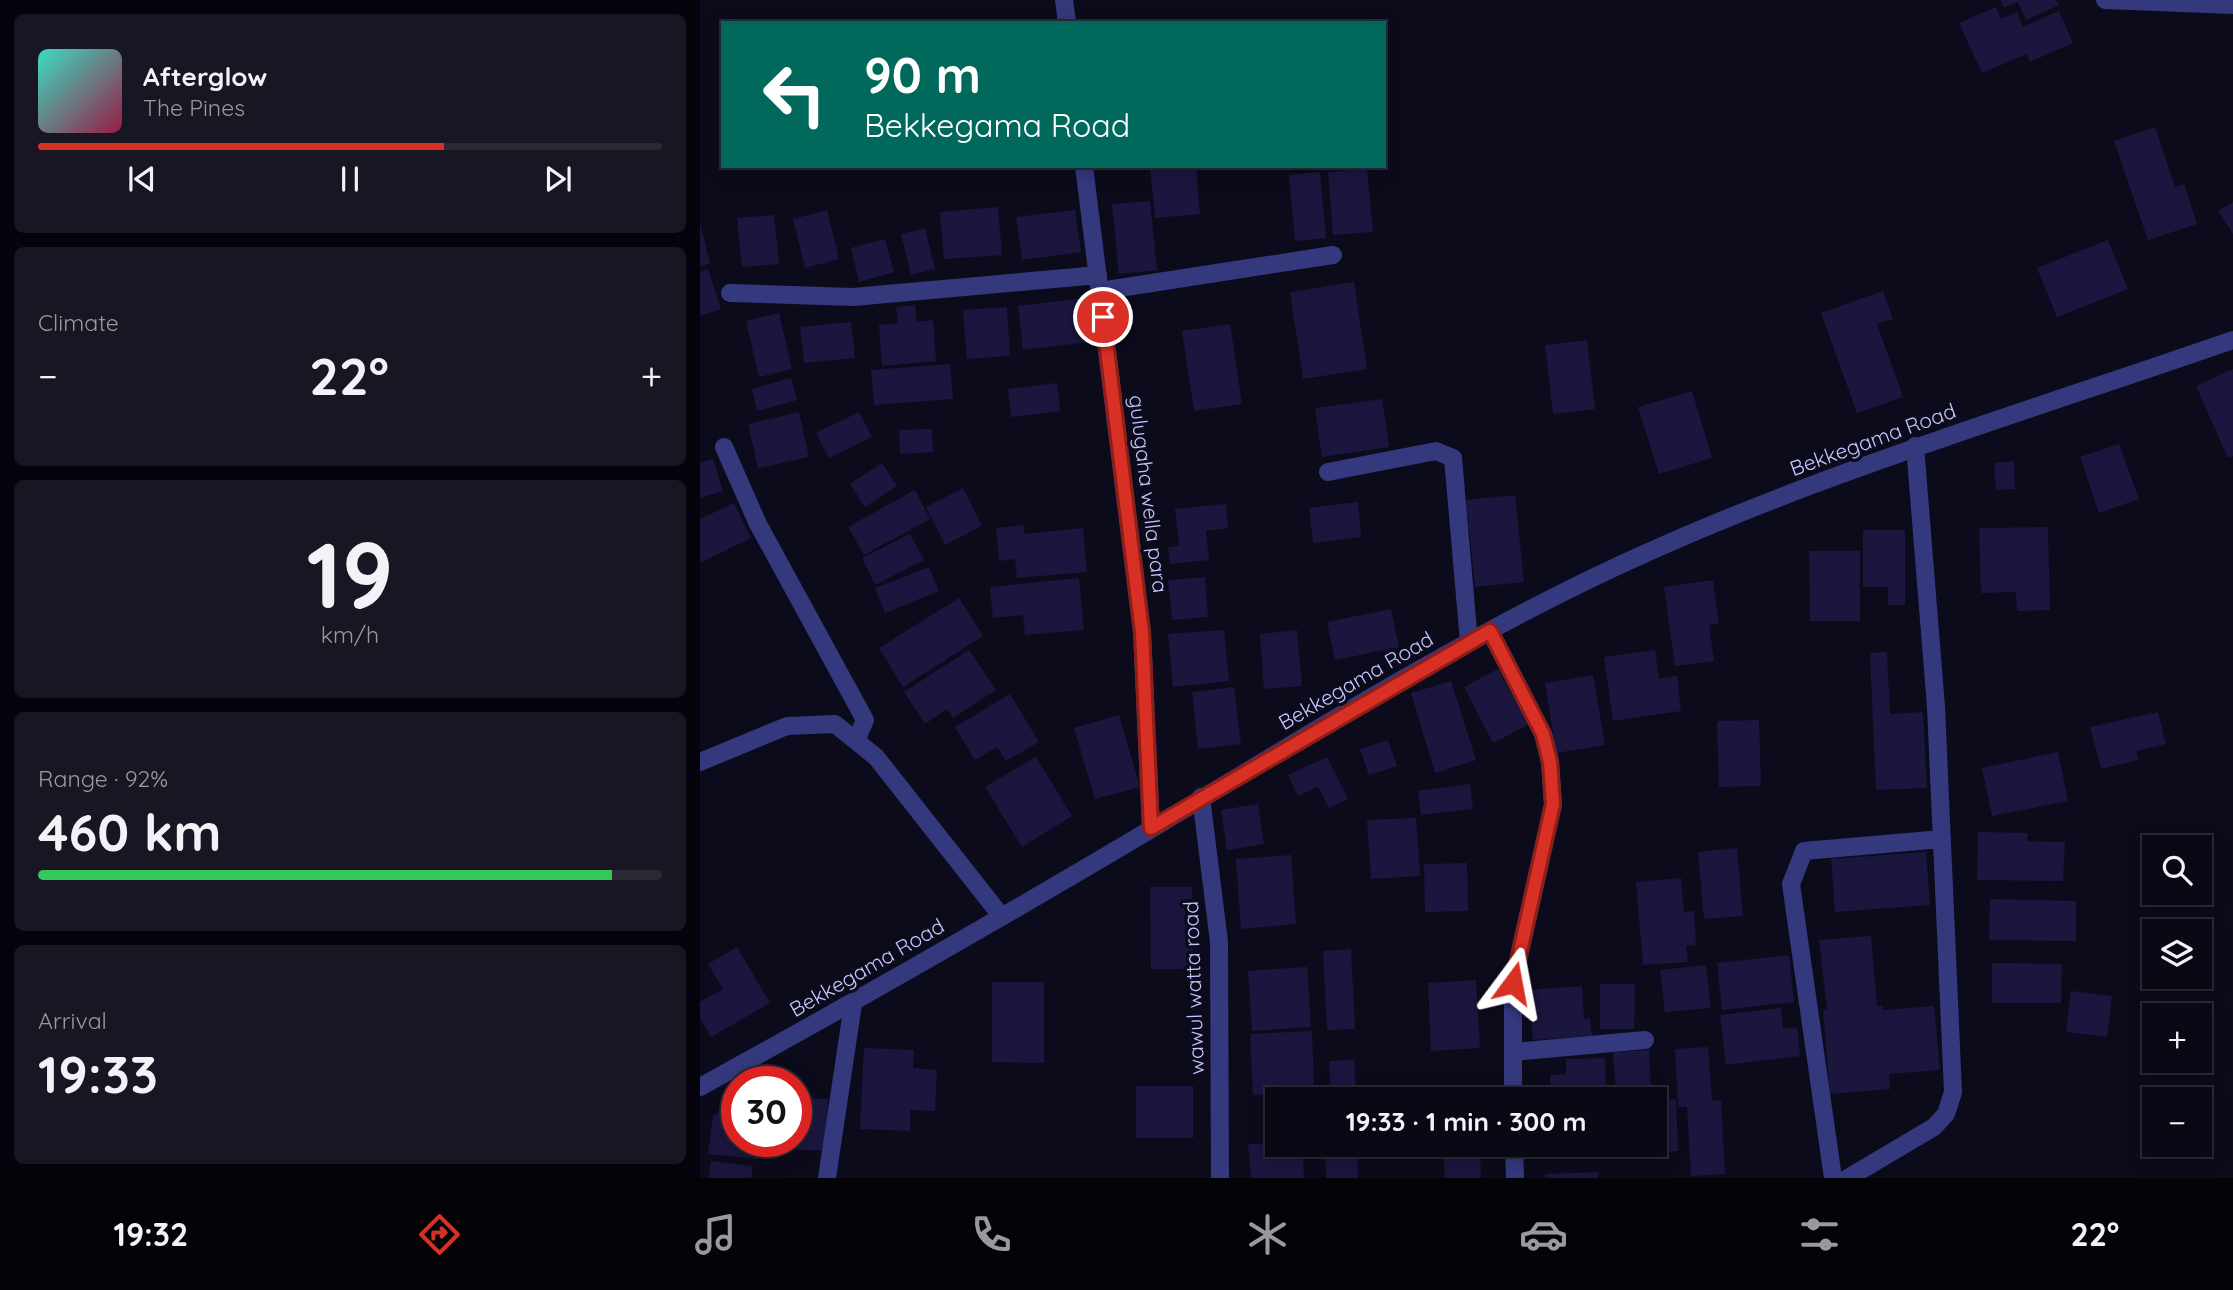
<!DOCTYPE html>
<meta charset="utf-8">
<style>
:root{--surface:#090815;--page:#171622;--text:#f1f3f6;--muted:#999aa0;--line:#292934;--accent:#d93025}
body{margin:0;font-family:Quicksand,sans-serif;background:var(--page);color:var(--text);height:100vh;display:flex;flex-direction:column;font-size:26px;white-space:nowrap}
*{box-sizing:border-box;margin:0}
p{font-size:23px;color:var(--muted)}
.icon{flex:none;width:38px;height:38px;fill:none;stroke:currentColor;stroke-width:2;stroke-linecap:round;stroke-linejoin:round}
.map{position:relative;flex:1;overflow:hidden}
.drawer{display:flex;flex-direction:column;gap:14px;padding:14px;background:#05040c;width:700px}
.drawer>*{flex:none}
.guide{position:absolute;left:21px;top:21px;width:665px;height:147px;border-radius:0px;box-shadow:0 4px 18px #0003,0 0 0 2px var(--line);background:#00695c;color:#fff;overflow:hidden}
.buttons{position:absolute;left:1442px;top:835px;display:grid;gap:14px}
.buttons a{display:grid;place-items:center;width:70px;height:70px;border-radius:0px;background:var(--surface);box-shadow:0 4px 18px #0003,0 0 0 2px var(--line);font-size:35px}
.speed{position:absolute;left:21px;top:1066px;display:flex;gap:14px;font-size:35px;font-weight:700;text-align:center}
.speed>*{display:grid;place-content:center;width:91px;height:91px;border-radius:50%;background:var(--surface);box-shadow:0 4px 18px #0003,0 0 0 2px var(--line);line-height:1}
.speed .limit{border:10px solid #d22;background:#fff;color:#111}
.pin{position:absolute;display:grid;place-items:center;width:60px;height:60px;color:#fff;margin:-30px;border:4px solid #fff;border-radius:50%;box-shadow:0 2px 7px #0007}
.me{position:absolute;width:77px;margin:-38px;rotate:13deg;stroke-linejoin:round;filter:drop-shadow(0 0 5px #0008)}
.turn{display:flex;align-items:center;gap:24px;height:147px;padding:0 28px;font-size:32px}
.turn .icon{width:91px;height:91px;stroke-width:2.5}
.turn b{display:block;font-size:49px;line-height:60px}
.big{font-size:52px;font-weight:700;line-height:1.1}
.drawer .widget{flex:1;display:flex;flex-direction:column;justify-content:center;gap:10px;min-width:0;padding:0 24px;border-radius:10px;background:var(--page)}
.drawer .dial{align-items:center;gap:0}
.dial b{font-size:91px;line-height:1}
.song{display:flex;align-items:center;gap:21px}
.cover{width:84px;height:84px;border-radius:10px;background:linear-gradient(135deg,hsl(170 70% 55%),hsl(340 70% 35%))}
.played{height:7px;border-radius:4px;background:linear-gradient(90deg,var(--accent) 65%,var(--line) 65%)}
.keys{display:flex;justify-content:space-around;direction:ltr}
.heat{display:flex;justify-content:space-between;align-items:center;font-size:38px;direction:ltr}
.charge{height:10px;border-radius:5px;background:linear-gradient(90deg,#34c759 92%,var(--line) 0)}
.trip{position:absolute;left:565px;top:1087px;width:402px;height:70px;border-radius:0px;background:var(--surface);box-shadow:0 4px 18px #0003,0 0 0 2px var(--line);font-weight:700;line-height:70px;text-align:center}
.dock{display:flex;height:112px;justify-content:space-around;align-items:center;background:#040308;color:var(--muted)}
.dock .icon{width:49px;height:49px}
.dock .active{color:var(--accent)}
.dock b{font-size:32px;color:var(--text)}
main{display:flex;flex:1;min-height:0}
.map>svg:first-child{display:block}
</style>
<main>
<section class="drawer">
<div class="widget">
<div class="song"><i class="cover"></i><div><b>Afterglow</b><p>The Pines</p></div></div>
<div class="played"></div>
<div class="keys"><svg class="icon" aria-label="previous" viewBox="0 0 24 24"><path d="M18 5L8 12l10 7zM5 5v14"/></svg><svg class="icon" aria-label="pause" viewBox="0 0 24 24"><path d="M8 5v14M16 5v14"/></svg><svg class="icon" aria-label="next" viewBox="0 0 24 24"><path d="M6 5l10 7-10 7zM19 5v14"/></svg></div>
</div>
<div class="widget"><p>Climate</p>
<div class="heat"><a>−</a><b class="big">22°</b><a>+</a></div>
</div>
<div class="widget dial"><b>19</b><p>km/h</p></div>
<div class="widget"><p>Range · 92%</p><b class="big">460 km</b><div class="charge"></div></div>
<div class="widget"><p>Arrival</p><b class="big">19:33</b></div>
</section>
<div class="map">
<svg width="1533" height="1178" viewBox="0 0 1533 1178">
<rect width="100%" height="100%" fill="#0c0b1c"/>
<!-- building -->
<path fill="#1b163e" d="M1300,0h56l3,5 -33,15 -8,-18 -14,6z
M1296,7l5,12 16,-7 6,15 36,-16 14,32 -43,19 -3,-8 -45,19 -23,-50z
M1455,127l20,60 9,-3 13,40 -49,16 -34,-99z
M496,166l4,48 -45,4 -5,-51z
M667,169l6,63 -40,3 -5,-63z
M620,172l6,66 -31,3 -6,-66z
M450,201l7,69 -38,4 -7,-70z
M1533,202v32l-15,-23z
M298,207l4,48 -58,4 -4,-47z
M127,210l12,49 -34,9 -12,-49z
M375,210l6,42 -59,8 -6,-43z
M74,215l5,49 -37,3 -5,-49z
M0,223l10,41 -10,2z
M225,228l10,41 -24,6 -10,-41z
M185,239l9,33 -35,10 -8,-34z
M1408,240l20,49 -71,28 -20,-49z
M8,269l13,40 -21,7v-44z
M654,282l13,87 -64,10 -13,-87z
M1183,291l10,28 -16,5 26,73 -46,16 -36,-100z
M391,297l6,44 -74,9 -5,-44z
M215,305l2,17 16,-2 3,41 -54,5 -3,-41 19,-2 -2,-16z
M307,307l3,49 -43,3 -4,-49z
M79,313l13,56 -33,8 -13,-56z
M151,322l4,36 -51,5 -4,-36z
M530,324l12,80 -48,7 -12,-80z
M887,340l8,69 -42,5 -8,-69z
M250,364l3,35 -79,6 -3,-35z
M1533,369v87l-5,2 -32,-72z
M91,378l6,22 -40,11 -5,-22z
M357,383l3,28 -49,6 -3,-28z
M992,391l20,67 -53,16 -21,-67z
M682,399l7,48 -67,10 -7,-49z
M99,412l10,45 -51,11 -10,-44z
M159,412l13,25 -43,21 -13,-25z
M232,429l1,23 -33,2 -1,-24z
M1419,444l20,55 -40,14 -19,-56z
M13,459l10,32 -23,7v-35z
M1314,461l1,28 -19,1 -2,-27z
M182,463l15,23 -32,21 -15,-23z
M263,488l19,38 -37,19 -19,-38z
M215,490l15,29 -66,36 -16,-28z
M815,495l9,87 -49,5 -9,-87z
M658,502l3,35 -48,6 -4,-35z
M34,503l17,35 -51,25v-44z
M526,504l2,24 -22,3 3,29 -39,4 -2,-17 11,-1 -4,-37z
M324,525v9l59,-6 4,44 -70,6 -2,-19 -16,2 -3,-33z
M1348,527l2,83 -33,1 -1,-19 -35,1 -2,-65z
M1163,530h42v75h-17v-18h-25z
M210,534l14,26 -49,25 -13,-27z
M1109,551h51v70h-50z
M229,567l10,24 -54,22 -10,-25z
M505,577l3,40 -36,3 -4,-40z
M379,578l5,52 -59,5 -2,-20 -30,3 -3,-31z
M1013,580l6,44 -10,1 5,36 -39,5 -11,-79z
M259,598l24,38 -80,51 -24,-39z
M691,609l8,38 -64,13 -8,-38z
M524,630l5,51 -56,6 -5,-53z
M597,630l5,56 -38,3 -4,-55z
M269,650l27,40 -43,28 -6,-9 -22,15 -21,-32z
M955,650l4,29 18,-3 4,35 -68,10 -9,-64z
M1187,652l3,62 33,-2 4,76 -51,2 -6,-137z
M798,669l30,56 -35,18 -29,-56z
M893,675l12,70 -49,8 -11,-70z
M751,681l25,79 -41,13 -24,-80z
M534,687l7,57 -43,5 -6,-57z
M310,694l29,48 -33,19 -9,-14 -22,13 -20,-33z
M1458,712l8,32 -30,7 2,9 -37,9 -11,-42z
M419,715l21,72 -45,12 -21,-71z
M1059,720l2,66 -42,1 -2,-66z
M688,740l9,26 -28,9 -9,-26z
M1358,752l10,49 -76,15 -10,-48z
M336,757l36,59 -50,31 -37,-60z
M627,757l21,42 -19,9 -11,-21 -20,9 -10,-21z
M770,784l3,25 -52,6 -3,-24z
M558,804l6,40 -37,6 -6,-40z
M716,818l4,58 -49,3 -4,-59z
M1278,832l50,1 -1,8 38,1 -2,39 -86,-1z
M1037,848l6,68 -39,3 -6,-67z
M1226,852l4,53 -95,7 -4,-53z
M591,855l5,69 -55,5 -5,-70z
M767,863l1,48 -43,1 -1,-48z
M981,878l3,34 10,-1 2,34 -10,1 2,16 -45,3 -7,-83z
M450,887h42l1,82h-42z
M1290,899l86,2v40l-87,-1z
M1171,936l6,70 6,-1v5l51,-4 6,64 -51,4 1,15 -60,5 -7,-84h4l-8,-70z
M37,947l33,56 -59,34 -11,-19v-16l23,-13 -15,-25z
M651,949l4,80 -28,1 -4,-79z
M1089,955l5,47 -72,8 -5,-47z
M1292,963l70,1 -1,39h-69z
M1006,965l5,43 -46,4 -5,-42z
M607,967l4,60 -59,4 -4,-60z
M776,980l4,68 -49,3 -3,-68z
M292,982h52v81l-52,-1z
M900,984h35l-1,45h-34z
M882,986l2,33 6,-1 2,18 -59,4 -4,-50z
M1371,991l41,5 -5,41 -41,-5z
M1081,1008l2,21 14,-2 3,29 -74,9 -6,-50z
M612,1031l2,61 -61,3 -3,-61z
M1008,1047l4,54 9,-1 4,74 -34,2 -4,-69h-9l-3,-58z
M164,1048l50,2 -1,18 24,2 -2,41 -25,-1v21l-50,-2z
M949,1050l2,39 -35,2 -3,-39z
M905,1058l1,41h-55l-1,-24 16,-1v-15z
M654,1060l2,39h-25l-2,-38z
M436,1086h57v52h-57z
M794,1086v13h-25l-1,-11z
M96,1098l32,1 -2,52 -59,-3 1,-7h28z
M976,1099l2,52 -45,2v-9h23v-44z
M37,1104v37h23l-2,18 -50,-5 5,-39z
M578,1143l24,1 2,34h-53l-3,-34z
M657,1144l1,34h-32l-1,-33z
M853,1144h62v13l-61,2z
M780,1154l1,24h-36l-2,-22z
M11,1161l42,5 -2,12h-42z
M898,1172v6h-53v-4z"/>
<g fill="none" stroke-linecap="round" stroke-linejoin="round">
<!-- minor -->
<path stroke="#34387d" stroke-width="18" d="M364,0l3,23
M1405,0l128,5
M384,166l58,466 9,196
M400,291l233,-36
M30,293l123,4 245,-22
M24,447l34,77 107,196 -9,21
M628,472l108,-21 17,7 16,184
M790,631l53,103 7,28 3,43 -40,178v116
M0,762l87,-36 48,-2 41,33 126,160
M501,797l18,145 1,236
M813,1052l132,-12
M0,1087c151,-83 300,-168 448,-256 135,-81 269,-165 410,-236 215,-109 448,-176 675,-255
M814,1144l1,34
M127,1178l26,-174
M1133,1178l-42,-294 13,-33 138,-12
M1148,1178l86,-51 12,-13 7,-22 -17,-385 -21,-261"/>
</g>
<g fill="none" stroke-linecap="round" stroke-linejoin="round">
<!-- route casing -->
<g stroke="#8d1f18" stroke-width="18">
<path id="route" d="M403,317l39,315 9,196 339,-197 53,103 7,28 3,42 -40,179"/>
</g>
<!-- route -->
<use href="#route" stroke="#d93025" stroke-width="12"/>
</g>
<g text-anchor="middle" stroke-width="7" stroke-linejoin="round" paint-order="stroke">
<!-- street labels -->
<g font-size="21" fill="#c8c6ff" stroke="#0c0b1c">
<text transform="translate(1173 440) rotate(-20)" y="7">Bekkegama Road</text>
<text transform="translate(448 494) rotate(83)" y="7">gulugaha wella para</text>
<text transform="translate(656 681) rotate(-30)" y="7">Bekkegama Road</text>
<text transform="translate(167 968) rotate(-30)" y="7">Bekkegama Road</text>
<text transform="translate(494 988) rotate(-92)" y="7">wawul watta road</text>
</g>
</g>
</svg>
<div class="buttons">
<a><svg class="icon" aria-label="search" viewBox="0 0 24 24"><circle cx="10" cy="10" r="6"/><path d="M15 15l6 6"/></svg></a>
<a><svg class="icon" aria-label="layers" viewBox="0 0 24 24"><path d="M12 4l9 5-9 5-9-5zM3 14l9 5 9-5"/></svg></a>
<a>+</a>
<a>−</a>
</div>
<div class="speed"><div class="limit">30</div></div>
<div class="pin" style="left:403px;top:317px;background:#d93025"><svg class="icon" aria-label="arrive" viewBox="0 0 24 24"><path d="M6 21V4h12l-3 4 3 4H6"/></svg></div>
<svg class="me" style="left:813px;top:983px" viewBox="-20 -20 40 40"><path d="M0-17L14 15 0 8-14 15z" fill="#d93025" stroke="#fff" stroke-width="4"/></svg>
<div class="trip">19:33 · 1 min · 300 m</div>
<div class="guide">
<div class="turn"><svg class="icon" aria-label="left" viewBox="0 0 24 24"><path d="M17 20v-9H6M10 6l-5 5 5 5"/></svg><div><b>90 m</b>Bekkegama Road</div></div>
</div>
</div>
</main>
<nav class="dock">
<b>19:32</b>
<svg class="icon active" aria-label="directions" viewBox="0 0 24 24"><path d="M12 3l9 9-9 9-9-9zM9 14v-3h6M13 9l2 2-2 2"/></svg>
<svg class="icon" aria-label="music" viewBox="0 0 24 24"><path d="M9 18V5l10-2v13"/><circle cx="6" cy="18" r="3"/><circle cx="16" cy="16" r="3"/></svg>
<svg class="icon" aria-label="phone" viewBox="0 0 24 24"><path d="M5 4h4l2 5-3 2q2 4 5 5l2-3 5 2v4C11 20 4 13 5 4z"/></svg>
<svg class="icon" aria-label="climate" viewBox="0 0 24 24"><path d="M12 3v18M4 7l16 10M4 17L20 7"/></svg>
<svg class="icon" aria-label="car" viewBox="0 0 24 24"><path d="M5 17H2v-5l4-1 3-4h7l3 4 3 1v5h-3M9 17h6M6 11h13"/><circle cx="7" cy="17" r="2"/><circle cx="17" cy="17" r="2"/></svg>
<svg class="icon" aria-label="filters" viewBox="0 0 24 24"><path d="M4 7h16M4 17h16"/><circle cx="9" cy="7" r="2"/><circle cx="15" cy="17" r="2"/></svg>
<b>22°</b>
</nav>
